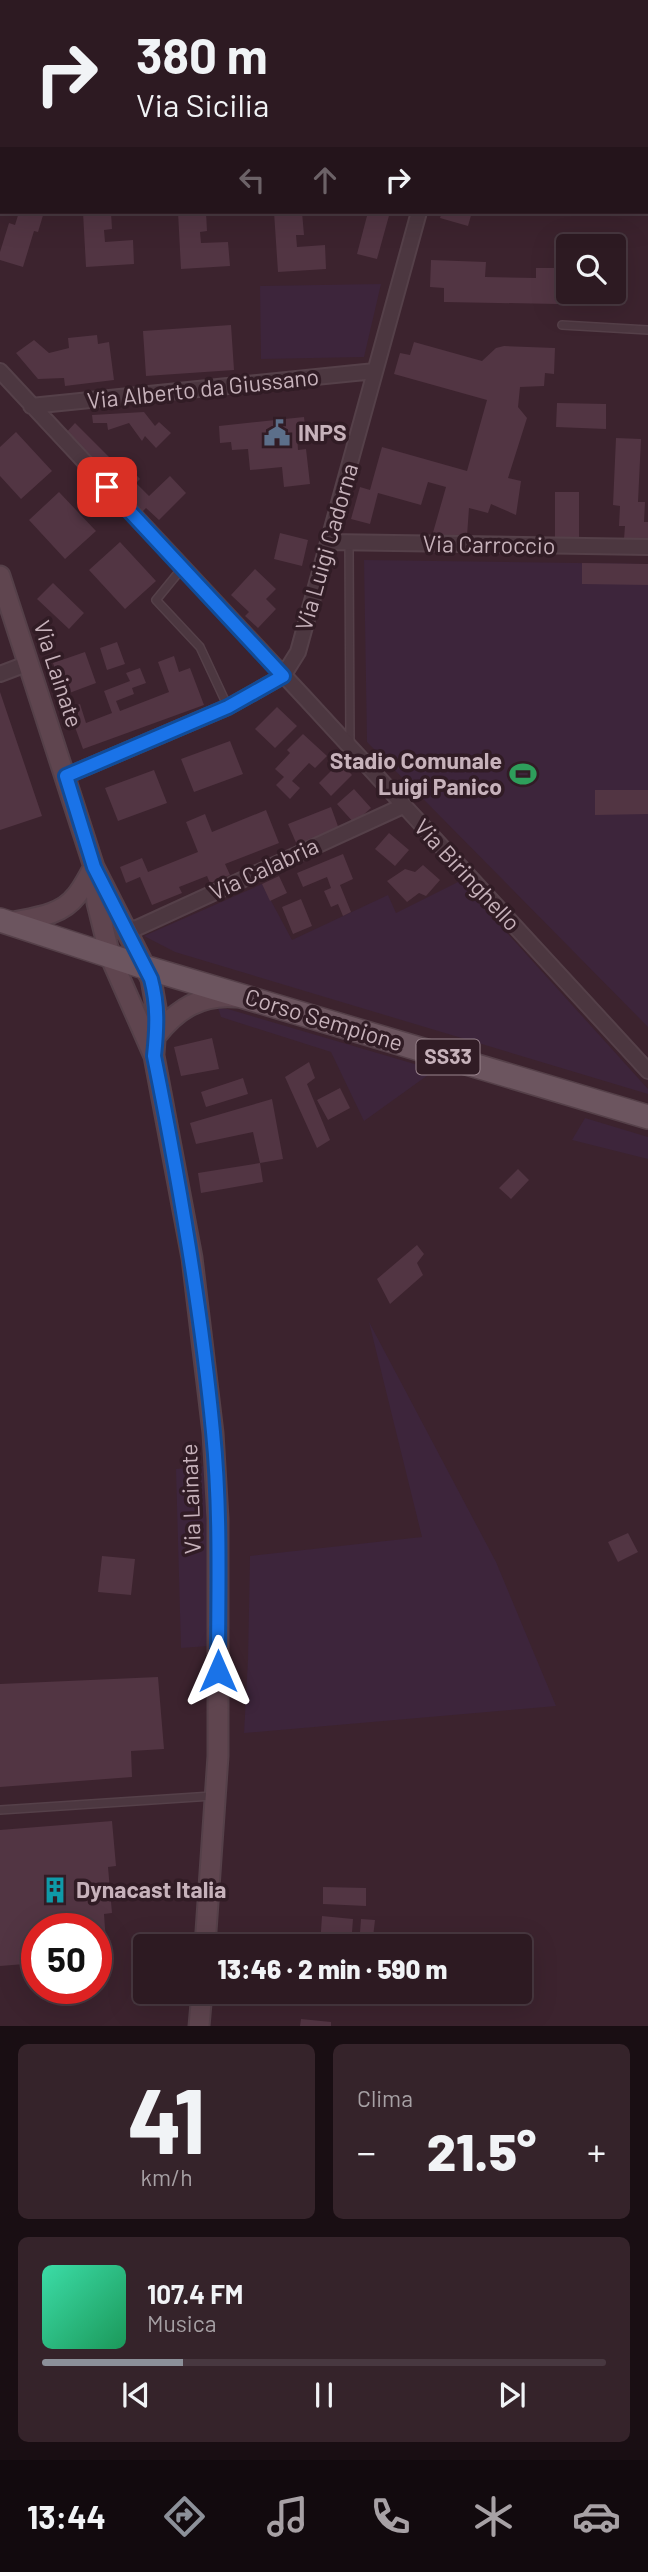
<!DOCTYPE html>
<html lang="it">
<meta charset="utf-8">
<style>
:root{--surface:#2d1a22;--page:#35232a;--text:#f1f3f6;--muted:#a7a1a5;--line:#483840;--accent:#8c9099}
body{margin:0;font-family:Barlow,sans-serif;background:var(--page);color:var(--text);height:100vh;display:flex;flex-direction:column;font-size:26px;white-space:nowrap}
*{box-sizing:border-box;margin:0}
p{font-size:23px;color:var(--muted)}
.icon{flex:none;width:38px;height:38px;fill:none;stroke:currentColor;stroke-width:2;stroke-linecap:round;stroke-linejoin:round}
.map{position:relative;height:2026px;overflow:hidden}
.side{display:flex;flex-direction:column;gap:18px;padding:18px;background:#190e13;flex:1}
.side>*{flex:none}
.hud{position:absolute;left:0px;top:0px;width:649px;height:214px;box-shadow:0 7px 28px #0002,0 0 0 2px var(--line);background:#2d1a22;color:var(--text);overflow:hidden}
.tools{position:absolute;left:556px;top:234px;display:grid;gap:14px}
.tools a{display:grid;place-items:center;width:70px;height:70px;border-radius:7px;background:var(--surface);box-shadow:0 7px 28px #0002,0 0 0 2px var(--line);font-size:35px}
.speed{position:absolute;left:21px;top:1913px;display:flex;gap:14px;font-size:35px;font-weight:700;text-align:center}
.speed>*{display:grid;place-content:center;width:91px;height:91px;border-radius:50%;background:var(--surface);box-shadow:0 7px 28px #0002,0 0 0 2px var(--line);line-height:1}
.speed .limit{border:10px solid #d22;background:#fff;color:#111}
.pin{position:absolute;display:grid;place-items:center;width:60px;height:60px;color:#fff;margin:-30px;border-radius:14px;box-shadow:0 4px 10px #0006}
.me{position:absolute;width:77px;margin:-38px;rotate:0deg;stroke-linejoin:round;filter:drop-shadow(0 0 5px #0008)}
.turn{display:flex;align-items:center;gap:24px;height:147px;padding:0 21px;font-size:32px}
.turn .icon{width:91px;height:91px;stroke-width:2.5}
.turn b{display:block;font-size:49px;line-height:60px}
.lanes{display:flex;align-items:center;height:66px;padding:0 21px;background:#0003;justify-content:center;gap:35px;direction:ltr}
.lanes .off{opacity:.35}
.big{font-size:52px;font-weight:800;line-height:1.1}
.side .widget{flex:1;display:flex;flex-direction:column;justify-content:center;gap:10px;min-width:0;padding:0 24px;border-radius:10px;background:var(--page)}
.side .dial{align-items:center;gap:0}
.dial b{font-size:91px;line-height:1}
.song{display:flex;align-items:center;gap:21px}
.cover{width:84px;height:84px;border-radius:10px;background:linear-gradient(135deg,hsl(160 70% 55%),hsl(150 70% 35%))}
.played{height:7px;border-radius:4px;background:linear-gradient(90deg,var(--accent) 25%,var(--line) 25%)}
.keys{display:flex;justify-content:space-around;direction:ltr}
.heat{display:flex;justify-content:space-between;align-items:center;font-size:38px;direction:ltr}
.side .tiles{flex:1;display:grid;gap:18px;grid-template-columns:1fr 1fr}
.widget:last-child{grid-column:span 2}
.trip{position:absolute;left:133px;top:1934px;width:399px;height:70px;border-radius:7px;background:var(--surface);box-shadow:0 7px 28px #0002,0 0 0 2px var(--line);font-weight:800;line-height:70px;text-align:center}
.tabs{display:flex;height:112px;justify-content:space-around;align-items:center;background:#120a0e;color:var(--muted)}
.tabs .icon{width:49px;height:49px}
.tabs .selected{color:var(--accent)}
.tabs b{font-size:32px;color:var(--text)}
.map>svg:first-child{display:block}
</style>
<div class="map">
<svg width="648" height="2026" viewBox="0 0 648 2026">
<rect width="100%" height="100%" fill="#3c232e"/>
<!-- green -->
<path fill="#3d253b" d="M381,284l-17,73 -103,2 -1,-73z
M364,560l284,4v463l-281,-285z
M460,881l188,208v5l-473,-142 -31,-16 118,-52 30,56 96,-45 8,18z
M218,1008l10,1 207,61 -71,51 -33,-69 -110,-35z
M585,1118l63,19v22l-76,-19z
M369,1322l127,240 60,144 -312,27 4,-73 2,-104 172,-19z
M204,1466l5,105v75l-28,2 -5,-179z"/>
<!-- building -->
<path fill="#523543" d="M19,212h25l-6,20 -4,-1 -11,36 -23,-7v-8l9,-29 6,2z
M83,212h28l1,17 -8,1 1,12 28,-2 1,24 -48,3z
M178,212h28l1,19 -7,1 1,11 27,-1 2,24 -49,3z
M274,212h28l2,23h-8l1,12 28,-2 1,24 -48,3z
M368,212h22l-13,47 -20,-5z
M442,212h30l-4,14 -28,-8z
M431,260l55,2 -1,15 51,1v-10h31v24l-9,1v11l-114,-2v-14l-14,-1z
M231,325l3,45 -88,6 -3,-45z
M97,335l1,9 11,-2 5,38 -49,6 -1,-8 -26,1 -22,-26 18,-13 15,13 20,-5 -1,-10z
M414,342l68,19 14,-13 8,-2 51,2 -1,26 -9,-1 -1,13 -24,1 -2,20 9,11 -19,60 13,3 -5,34 -25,-11 -3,9 -19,-5 -2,28h-35l14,-49 -18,-5 -7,23 -43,-12 -8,31 -19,-5 9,-32 10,3 12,-43 85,24 20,-71 -93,-26 6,-21 10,2z
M557,403l49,1v25l-50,-2z
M144,412l11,14 4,-4 12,11 -15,15 -11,-12 -3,5 -13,-18 -21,7 -1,-7h-14l-1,-8z
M304,417l2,17 -9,1 1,15 8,-1 4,35 -26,3 -2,-20 -32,3 -2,-21 -16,1 -1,-8 -11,1 -1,-17z
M75,423l51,51 5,-5 9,10 -4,4 13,13 21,-20 16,17 -27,27 -13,-12 -5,5 -77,-78z
M16,432l36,39 -31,28 -21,-23v-29z
M616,438l25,1 -3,63h7l-1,20h4v18l-24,-1 1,-13h-6l1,-20 -7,-1z
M59,492l37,39 -31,28 -36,-39z
M555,492h24v47h-24z
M280,533l28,7 -6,26 -28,-7z
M120,542l36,39 -31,28 -36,-39z
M582,563l66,1v21l-66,-1z
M255,569l21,20 -10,10 10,10 -18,19 -13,-12 4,-4 -18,-17z
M53,583l31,30 -15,16 -32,-30z
M117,642l8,22 -18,6 -7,-22z
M85,652l11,31 -32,12 -11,-32z
M174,656l5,16 11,-4 14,37 -121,44 -15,-41 12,-4 6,19 26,-10 -8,-22 26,-10 -4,-8 14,-5 6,15 -14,5 2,6 -18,7 4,10 49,-19 -11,-30z
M0,692l42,124 -42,14z
M277,707l20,19 -22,22 -20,-19z
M303,734l24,22 -12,12 -6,-5 -17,18 8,7 -10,11 -14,-14 8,-8 -9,-8 15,-16 -3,-3z
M230,741l13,33 -49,18 -13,-33z
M340,762l12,13 -21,21 -12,-13z
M154,770l13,33 -49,18 -13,-33z
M354,789l17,19 -17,15 -17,-19z
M595,790h53v24l-53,1z
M331,807l8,22 -42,16 -9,-21z
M266,810l13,33 -54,21 5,11 -20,8 -3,-7 -28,11 3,6 -30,12 -12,-28 -14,6 -6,-16 22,-9 6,14 50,-20 -12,-30 19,-8 7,18z
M389,833l20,17 -14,16 -20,-17z
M343,854l10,25 -13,6 11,27 -8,4 -5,-12 -7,3 -7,-16 7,-3 -4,-11 -24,10 -6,-14z
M423,865l17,15 -14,16 -7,-3 -12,9 -20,-21 18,-12 10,3z
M279,876l8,17 -17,8 -8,-17z
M301,899l11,27 -19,8 -11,-27z
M212,1038l7,31 -38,7 -7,-29z
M309,1062l6,16 -8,6 23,56 -13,8 -32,-71z
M243,1078l5,16 -42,13 -5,-15z
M340,1088l10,20 -22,12 -11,-20z
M272,1099l11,60 -23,4 -7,-31 -57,12 -6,-21z
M260,1163l3,19 -62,11 -3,-20z
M518,1169l11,11 -18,19 -12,-11z
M417,1245l7,9 -7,9 6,12 -33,29 -13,-25z
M628,1533l10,19 -20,10 -10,-20z
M102,1556l33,3 -4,36 -33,-3z
M158,1677l6,72 -33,2 1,26 -132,10v-103z
M112,1821l4,45 -8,1 4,46 -8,1 3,43 -11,1v-30h-59v35l-37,3v-136z
M323,1887l43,1v18l-43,-2z
M322,1916l31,3 -2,27h-31z
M361,1919l14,1 -3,26h-13z
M301,2019l30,3v4h-31z"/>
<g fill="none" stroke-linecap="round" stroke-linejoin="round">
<!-- lane casing -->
<g stroke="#554049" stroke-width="10">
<path id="lane" d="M562,325l86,5
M349,543l1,203
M183,567l-27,33 44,47 28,60
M0,1810l212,-14"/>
</g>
<!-- street casing -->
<g stroke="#554049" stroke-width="18">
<path id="street" d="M50,0v2
M289,2v-2
M476,2l1,-2
M0,116h2
M0,207l2,-6
M0,371l306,328 342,372
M31,406l344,-35
M329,542l319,5
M0,674l29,-11
M66,776l162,-69 55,-31 15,-24 121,-440
M124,930l13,-2 266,-122"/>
</g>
<!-- secondary casing -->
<g stroke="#554049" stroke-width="23">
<path id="secondary" d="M0,576l94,291 57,112 6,34 -3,41
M94,867l3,36 13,53 44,100 38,202 21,175 5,86v237l-13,190
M9,923c23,-5 52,-7 67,-27 7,-8 12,-19 18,-29
M156,1036c21,-27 45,-42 80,-39
M199,2026l3,-34"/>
</g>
<!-- primary casing -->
<g stroke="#554049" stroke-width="26">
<path id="primary" d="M0,920l144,47 504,150"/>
</g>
<!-- lane -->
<use href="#lane" stroke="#4c3740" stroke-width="7"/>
<!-- street -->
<use href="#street" stroke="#4c3740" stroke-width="14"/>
<!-- secondary -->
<use href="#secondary" stroke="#5f454f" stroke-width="19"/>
<!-- primary -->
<use href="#primary" stroke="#6c555f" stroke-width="23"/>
</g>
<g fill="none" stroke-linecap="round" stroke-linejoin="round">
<!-- route casing -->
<g stroke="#114b97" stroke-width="18">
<path id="route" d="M107,487l176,189 -55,31 -162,69 28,91 57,112c7,26 6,49 3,77 25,124 47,250 59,376 8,79 5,160 5,239"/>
</g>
<!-- route -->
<use href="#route" stroke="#1a73e8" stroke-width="12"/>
</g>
<!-- icons -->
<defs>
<g id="civic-bare" transform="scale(2.1)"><path d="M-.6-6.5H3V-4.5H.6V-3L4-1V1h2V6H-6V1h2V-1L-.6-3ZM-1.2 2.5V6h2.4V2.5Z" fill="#5c6f8a" stroke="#311c25" stroke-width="2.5" paint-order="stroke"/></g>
<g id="stadium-bare" transform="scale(2.1)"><path d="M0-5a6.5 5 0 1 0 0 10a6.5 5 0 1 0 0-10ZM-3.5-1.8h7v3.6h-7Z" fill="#2e9e5b" stroke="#311c25" stroke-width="2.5" paint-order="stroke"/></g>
<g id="building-bare" transform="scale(2.1)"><path d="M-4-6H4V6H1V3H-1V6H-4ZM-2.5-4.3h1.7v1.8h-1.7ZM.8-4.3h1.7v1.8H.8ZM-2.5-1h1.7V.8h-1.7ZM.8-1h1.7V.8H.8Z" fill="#0f9aa8" stroke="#311c25" stroke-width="2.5" paint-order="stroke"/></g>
</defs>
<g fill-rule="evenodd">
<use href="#civic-bare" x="277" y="433"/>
<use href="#stadium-bare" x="523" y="774"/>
<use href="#building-bare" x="55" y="1890"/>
</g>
<g text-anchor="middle" stroke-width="7" stroke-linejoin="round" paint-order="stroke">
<!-- shield labels -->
<rect fill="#311c25" stroke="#9a858e" stroke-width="2" x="416.5" y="1039.5" width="63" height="35" rx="5"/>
<g font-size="21" font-weight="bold" fill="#c7b2bb">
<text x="448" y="1064">SS33</text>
</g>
<!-- street labels -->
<g font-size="23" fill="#c7b2bb" stroke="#311c25">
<text transform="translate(203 389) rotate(-6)" y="8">Via Alberto da Giussano</text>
<text transform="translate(489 545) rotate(1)" y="8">Via Carroccio</text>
<text transform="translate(327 547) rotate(-74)" y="8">Via Luigi Cadorna</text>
<text transform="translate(58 674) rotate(72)" y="8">Via Lainate</text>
<text transform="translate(264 869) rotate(-25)" y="8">Via Calabria</text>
<text transform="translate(467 875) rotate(47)" y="8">Via Biringhello</text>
<text transform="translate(324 1020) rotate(17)" y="8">Corso Sempione</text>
<text transform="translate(191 1499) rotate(-92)" y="8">Via Lainate</text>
</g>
<!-- poi labels -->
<g font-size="23" font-weight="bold" fill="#c7b2bb" stroke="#311c25" text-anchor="start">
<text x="298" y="441">INPS</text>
<text x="502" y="769" text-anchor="end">Stadio Comunale<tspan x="502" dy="26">Luigi Panico</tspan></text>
<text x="76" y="1898">Dynacast Italia</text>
</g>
</g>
</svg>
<div class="tools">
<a><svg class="icon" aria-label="search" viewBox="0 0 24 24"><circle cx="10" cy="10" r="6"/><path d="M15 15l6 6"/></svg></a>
</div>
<div class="speed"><div class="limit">50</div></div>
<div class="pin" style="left:107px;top:487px;background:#d93025"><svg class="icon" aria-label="arrive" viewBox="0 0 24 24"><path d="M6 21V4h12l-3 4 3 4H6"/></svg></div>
<svg class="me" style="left:218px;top:1671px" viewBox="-20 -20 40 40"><path d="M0-17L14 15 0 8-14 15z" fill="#1a73e8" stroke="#fff" stroke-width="4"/></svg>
<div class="trip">13:46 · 2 min · 590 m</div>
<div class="hud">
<div class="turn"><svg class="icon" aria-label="right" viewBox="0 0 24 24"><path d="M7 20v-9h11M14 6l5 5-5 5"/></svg><div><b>380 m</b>Via Sicilia</div></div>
<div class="lanes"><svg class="icon off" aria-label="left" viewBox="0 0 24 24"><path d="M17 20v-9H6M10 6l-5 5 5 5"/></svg><svg class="icon off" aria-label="ahead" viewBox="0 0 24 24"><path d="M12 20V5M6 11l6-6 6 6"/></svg><svg class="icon" aria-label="right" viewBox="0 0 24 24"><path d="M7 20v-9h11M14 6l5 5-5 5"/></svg></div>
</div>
</div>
<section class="side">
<div class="tiles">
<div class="widget dial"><b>41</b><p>km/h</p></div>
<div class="widget"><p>Clima</p>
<div class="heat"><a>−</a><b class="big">21.5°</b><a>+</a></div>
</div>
<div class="widget">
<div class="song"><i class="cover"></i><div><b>107.4 FM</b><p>Musica</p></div></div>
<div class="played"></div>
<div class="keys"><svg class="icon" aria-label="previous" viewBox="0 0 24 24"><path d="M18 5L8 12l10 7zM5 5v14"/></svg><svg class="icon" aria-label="pause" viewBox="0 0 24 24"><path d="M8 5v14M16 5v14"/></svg><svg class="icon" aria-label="next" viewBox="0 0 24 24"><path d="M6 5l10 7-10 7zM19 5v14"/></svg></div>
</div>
</div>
</section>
<nav class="tabs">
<b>13:44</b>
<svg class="icon selected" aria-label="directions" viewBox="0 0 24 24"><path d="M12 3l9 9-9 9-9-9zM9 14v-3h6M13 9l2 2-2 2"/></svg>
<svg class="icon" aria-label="music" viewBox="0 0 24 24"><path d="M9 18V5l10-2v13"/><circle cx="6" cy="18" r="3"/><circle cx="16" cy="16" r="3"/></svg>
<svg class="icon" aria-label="phone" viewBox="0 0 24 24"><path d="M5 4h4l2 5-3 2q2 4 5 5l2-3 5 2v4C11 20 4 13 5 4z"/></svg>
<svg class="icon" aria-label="climate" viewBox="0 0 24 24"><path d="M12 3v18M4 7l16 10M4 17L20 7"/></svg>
<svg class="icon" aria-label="car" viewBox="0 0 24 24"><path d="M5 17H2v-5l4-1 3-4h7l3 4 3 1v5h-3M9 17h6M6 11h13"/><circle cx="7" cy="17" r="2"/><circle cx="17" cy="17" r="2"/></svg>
</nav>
